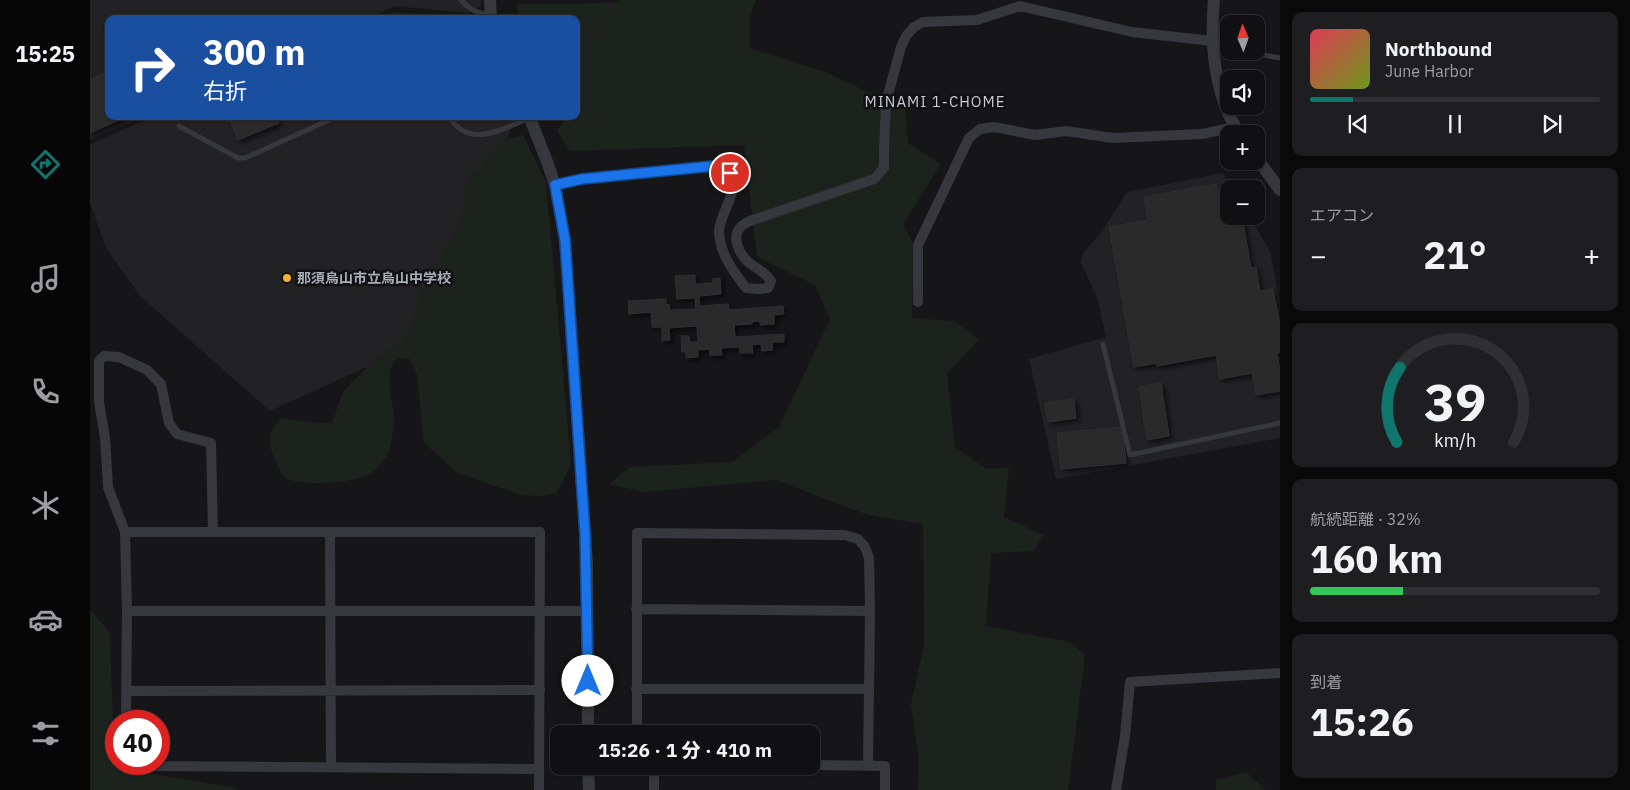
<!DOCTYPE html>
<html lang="ja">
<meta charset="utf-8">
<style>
:root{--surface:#101012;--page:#1e1e20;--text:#f1f3f6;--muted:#9c9d9f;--line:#303032;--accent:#0f766e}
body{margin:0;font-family:"IBM Plex Sans","Noto Sans JP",sans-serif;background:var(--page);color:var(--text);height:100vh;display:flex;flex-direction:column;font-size:19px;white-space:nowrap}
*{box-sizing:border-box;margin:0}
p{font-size:16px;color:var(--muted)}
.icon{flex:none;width:28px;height:28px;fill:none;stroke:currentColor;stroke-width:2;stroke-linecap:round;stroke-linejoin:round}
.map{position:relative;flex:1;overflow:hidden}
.drawer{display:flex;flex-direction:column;gap:12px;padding:12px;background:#09090a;width:350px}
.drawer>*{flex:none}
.banner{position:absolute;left:15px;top:15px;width:475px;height:105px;border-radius:10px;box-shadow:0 1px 4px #0004,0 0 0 1px var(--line);background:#1a4fa0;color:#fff;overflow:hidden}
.needle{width:32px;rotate:358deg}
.tools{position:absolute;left:1130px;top:15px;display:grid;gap:10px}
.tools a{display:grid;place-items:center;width:45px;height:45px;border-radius:10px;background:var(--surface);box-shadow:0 1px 4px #0004,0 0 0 1px var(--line);font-size:25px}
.speed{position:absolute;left:15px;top:710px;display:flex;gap:10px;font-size:25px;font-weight:700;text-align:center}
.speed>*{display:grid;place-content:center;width:65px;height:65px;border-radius:50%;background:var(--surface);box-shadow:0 1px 4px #0004,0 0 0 1px var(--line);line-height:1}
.speed .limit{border:8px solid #d22;background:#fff;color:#111}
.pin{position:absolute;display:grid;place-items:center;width:42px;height:42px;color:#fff;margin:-21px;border:2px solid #fff;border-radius:50%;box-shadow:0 1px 5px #0007}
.me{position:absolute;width:55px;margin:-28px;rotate:0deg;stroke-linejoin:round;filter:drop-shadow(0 0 4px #0008)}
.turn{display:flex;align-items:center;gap:18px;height:105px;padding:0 15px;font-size:22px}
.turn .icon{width:65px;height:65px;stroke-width:2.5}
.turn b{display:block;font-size:35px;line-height:42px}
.big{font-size:38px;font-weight:800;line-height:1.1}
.drawer .card{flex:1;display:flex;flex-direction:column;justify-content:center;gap:8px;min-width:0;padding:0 18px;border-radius:10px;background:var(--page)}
.drawer .dial{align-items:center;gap:0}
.dial svg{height:130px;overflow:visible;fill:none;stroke:var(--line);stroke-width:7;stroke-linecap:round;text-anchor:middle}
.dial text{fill:var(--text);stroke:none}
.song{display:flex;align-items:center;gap:15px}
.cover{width:60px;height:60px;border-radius:8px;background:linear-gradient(135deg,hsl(350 70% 55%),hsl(80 70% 35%))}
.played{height:5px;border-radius:2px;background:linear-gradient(90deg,var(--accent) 15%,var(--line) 15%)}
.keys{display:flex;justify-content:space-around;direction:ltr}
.heat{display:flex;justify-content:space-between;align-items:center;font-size:28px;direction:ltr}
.charge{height:8px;border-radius:4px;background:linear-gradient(90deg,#34c759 32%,var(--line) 0)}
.trip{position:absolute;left:460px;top:725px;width:270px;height:50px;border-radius:10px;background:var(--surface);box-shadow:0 1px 4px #0004,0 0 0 1px var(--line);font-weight:800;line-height:50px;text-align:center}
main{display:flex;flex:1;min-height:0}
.tab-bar{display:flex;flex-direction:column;width:90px;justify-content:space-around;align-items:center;background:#060607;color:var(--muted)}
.tab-bar .icon{width:35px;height:35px}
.tab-bar .on{color:var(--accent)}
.tab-bar b{font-size:22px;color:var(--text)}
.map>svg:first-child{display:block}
</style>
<main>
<nav class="tab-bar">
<b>15:25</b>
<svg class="icon on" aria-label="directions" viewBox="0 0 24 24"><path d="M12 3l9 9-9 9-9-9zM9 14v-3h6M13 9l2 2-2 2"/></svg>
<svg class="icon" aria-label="music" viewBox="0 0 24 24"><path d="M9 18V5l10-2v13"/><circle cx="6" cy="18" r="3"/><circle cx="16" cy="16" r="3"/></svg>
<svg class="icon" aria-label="phone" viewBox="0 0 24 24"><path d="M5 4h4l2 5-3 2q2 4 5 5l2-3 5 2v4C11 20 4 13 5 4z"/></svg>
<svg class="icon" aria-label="climate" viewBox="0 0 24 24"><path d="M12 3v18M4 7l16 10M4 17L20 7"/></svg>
<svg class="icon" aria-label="car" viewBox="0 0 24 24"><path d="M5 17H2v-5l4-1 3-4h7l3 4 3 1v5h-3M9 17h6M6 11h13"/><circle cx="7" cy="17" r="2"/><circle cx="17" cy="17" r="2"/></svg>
<svg class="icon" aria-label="filters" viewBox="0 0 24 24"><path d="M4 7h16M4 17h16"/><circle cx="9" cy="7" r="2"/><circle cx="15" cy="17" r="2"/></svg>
</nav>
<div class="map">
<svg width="1190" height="790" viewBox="0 0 1190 790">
<defs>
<filter id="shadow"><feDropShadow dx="3" dy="3" stdDeviation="2.5" flood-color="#0009"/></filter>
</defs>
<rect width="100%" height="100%" fill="#161618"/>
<!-- built -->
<path fill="#222225" d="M0,0h391v6l-13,7 -73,-7 -29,13h-257v97h36l-55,24z
M304,12l75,7h-91z
M65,116h361l-57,143 -61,94 -128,58 -130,-115 -34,-48 -16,-45v-59z
M1133,173l10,16h-4v27h20l21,35 10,53v134l-224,41 -27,-120 77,-22 -9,-40 -17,-36 4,-9 17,-19 26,-41z"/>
<!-- green -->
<path fill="#1c231d" d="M530,0h136l-7,20v28l76,24 80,37 3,34 33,21 -38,60 10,20 -1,74 42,3 25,19 -32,33 8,74 31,22 23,-1 -5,49 39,18 -9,16 -43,2 -5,73 84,16 15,13 -17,135h-150l1,-31 -8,-54 13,-61 -1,-120 -55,-9 -92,-35 -132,12 -35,-8 21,-17 102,-5 47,-35 51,-108 -15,-34 -58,-28 -13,-112 -174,6 -13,-20 11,-15h8v-97h-57l-2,-15 99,-1z
M433,135l23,47 25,282 -14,29 -17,3 -19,-1 -63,-22 -34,-30 -7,-68 -7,-16 -9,-1c-2,1 -5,1 -6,3 -11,11 -2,43 -1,57 0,7 -3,27 -5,34 -3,6 -12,17 -17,21 -14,10 -72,14 -86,5 -6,-4 -7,-10 -10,-16 -8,-17 -11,-31 6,-44l34,5h16l11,-31 35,-36 25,-15 8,-15 9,-32 39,-68 4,-16v-16l6,-16 12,-10 19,-27z
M0,609l20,24 4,122 4,13 117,20 2,2h-147z
M1156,772l20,18h-50v-10z"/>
<!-- building -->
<path fill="#29292c" stroke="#303034" filter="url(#shadow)" d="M19,71v45h19l-38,17v-54z
M138,116h48l3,7 -41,17z
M1127,184l4,23 8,-2v11h13l9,52 5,-1 4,24 13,-2 7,36v27l-3,1 3,19v19l-24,4 -4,-22 -32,6 -4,-24 -59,11v-3l-23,4 -25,-140 39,-7 -4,-23z
M605,275v9l18,-1 -1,-4 8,-1 1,16 -22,2 1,10 28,-2 1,6 54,-4 1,8 -10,1v9l-14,1v-4l-8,1v2l-18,1 1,12 49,-3v8h-12l1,8 -11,1 -1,-7 -9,1 1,8h-13l-1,-6 -18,1 1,7h-12l-1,-6 -11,1v7l-12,1v-6h-4l-1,-16h8l1,6h8l-1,-16 -28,2 1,12 -8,1v-14h-10l-1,-15 -22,2 -1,-13 38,-2v6l3,-1 1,6 26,-1 -1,-11 -18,1 -2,-23z
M1071,383l8,53 -22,4 -8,-53z
M984,399l2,19 -28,4 -3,-19z
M1032,427l4,36 -65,6 -4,-36z"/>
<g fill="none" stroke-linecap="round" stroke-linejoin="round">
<!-- service -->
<path stroke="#37383d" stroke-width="5" d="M371,0c8,10 17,13 29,15
M1123,46l16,3
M1153,51l37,7
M359,116c19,34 54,13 80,2
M89,126l59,32h7l93,-42
M1013,344l27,111 150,-32"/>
<!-- minor -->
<path stroke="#37383d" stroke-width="10" d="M465,185l27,-6 131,-13c43,5 5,46 6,66 1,22 14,39 27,56l12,1 10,-1 3,-7c-5,-9 -16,-13 -24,-20 -7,-7 -15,-22 -8,-32 4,-6 11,-8 17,-10l118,-40 10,-11v-17l2,-49 15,-55 5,-11 8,-9 9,-5 54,-2 43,-14 112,26 80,9
M828,302v-57l51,-107 11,-9 14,-2 41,8 31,-4 47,7 89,-4 33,-7
M35,532h415l-1,258
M240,532l1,235
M546,609l234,2
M37,611h460
M546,689h233
M37,691l413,-1
M36,721l1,-110 -2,-79 -17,-45 -3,-49 -6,-36v-41l5,-5 15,1 28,13 14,14 8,39 8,11 34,9 2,89
M547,734v-201l207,2 14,4 7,8 4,11 1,53 -2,154
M50,764l7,2 392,3
M721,765l74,1v24
M564,766v24
M498,768l68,-2
M1026,790l9,-54 5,-54 150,-9"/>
<!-- tertiary -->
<path stroke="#37383d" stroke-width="12" d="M400,0l1,19
M1124,0c-4,43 0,97 26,134
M439,116l19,48 7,21 10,55 22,323 1,171
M1166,157l24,33
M498,766l1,24"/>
</g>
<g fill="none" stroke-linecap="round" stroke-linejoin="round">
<!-- route casing -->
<g stroke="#114b97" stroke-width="12">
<path id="route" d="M498,681l-3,-147 -20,-294 -10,-55 27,-6 131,-13 9,1 8,6"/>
</g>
<!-- route -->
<use href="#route" stroke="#1a73e8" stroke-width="9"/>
</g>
<!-- markers -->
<circle fill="#f2b134" stroke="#111113" stroke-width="2" cx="197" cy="278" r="5"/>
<g text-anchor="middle" stroke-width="5" stroke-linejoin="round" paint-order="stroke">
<!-- poi labels -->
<g font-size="14" font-weight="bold" fill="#a8adb8" stroke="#111113" text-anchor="start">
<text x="207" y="283">那須烏山市立烏山中学校</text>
</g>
<!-- neighbourhood labels -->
<g font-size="15" letter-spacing="1" fill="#c9ccd4" stroke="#111113">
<text x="845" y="107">MINAMI 1-CHOME</text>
</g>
</g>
</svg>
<div class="tools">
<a><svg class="needle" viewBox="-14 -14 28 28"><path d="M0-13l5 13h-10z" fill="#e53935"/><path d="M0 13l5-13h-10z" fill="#9c9d9f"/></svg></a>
<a><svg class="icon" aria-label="sound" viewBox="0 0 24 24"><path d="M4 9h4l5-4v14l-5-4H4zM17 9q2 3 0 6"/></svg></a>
<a>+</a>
<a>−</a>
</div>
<div class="speed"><div class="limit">40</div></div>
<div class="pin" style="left:640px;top:173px;background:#d93025"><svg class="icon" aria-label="arrive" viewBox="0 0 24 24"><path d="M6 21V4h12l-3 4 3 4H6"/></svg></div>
<svg class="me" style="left:498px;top:681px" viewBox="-20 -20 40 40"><circle r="19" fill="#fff"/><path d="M0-13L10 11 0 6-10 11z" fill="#1a73e8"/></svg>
<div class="trip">15:26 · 1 分 · 410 m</div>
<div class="banner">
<div class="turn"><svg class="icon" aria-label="right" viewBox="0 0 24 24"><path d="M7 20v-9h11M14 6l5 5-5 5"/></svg><div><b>300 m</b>右折</div></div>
</div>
</div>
<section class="drawer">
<div class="card">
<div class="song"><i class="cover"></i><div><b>Northbound</b><p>June Harbor</p></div></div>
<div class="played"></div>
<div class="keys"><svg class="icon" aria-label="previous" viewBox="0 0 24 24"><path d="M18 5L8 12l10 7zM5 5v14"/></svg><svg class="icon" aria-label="pause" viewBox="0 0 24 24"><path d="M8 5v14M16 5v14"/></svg><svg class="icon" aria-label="next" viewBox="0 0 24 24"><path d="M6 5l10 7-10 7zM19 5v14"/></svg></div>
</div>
<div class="card"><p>エアコン</p>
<div class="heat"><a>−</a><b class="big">21°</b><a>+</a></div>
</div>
<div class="card dial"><svg viewBox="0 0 100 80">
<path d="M14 69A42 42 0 1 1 86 69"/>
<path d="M14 69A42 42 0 0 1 16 23" stroke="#0f766e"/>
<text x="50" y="56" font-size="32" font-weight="700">39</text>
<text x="50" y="72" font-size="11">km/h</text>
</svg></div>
<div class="card"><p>航続距離 · 32%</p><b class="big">160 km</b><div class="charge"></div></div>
<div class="card"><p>到着</p><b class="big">15:26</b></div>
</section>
</main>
